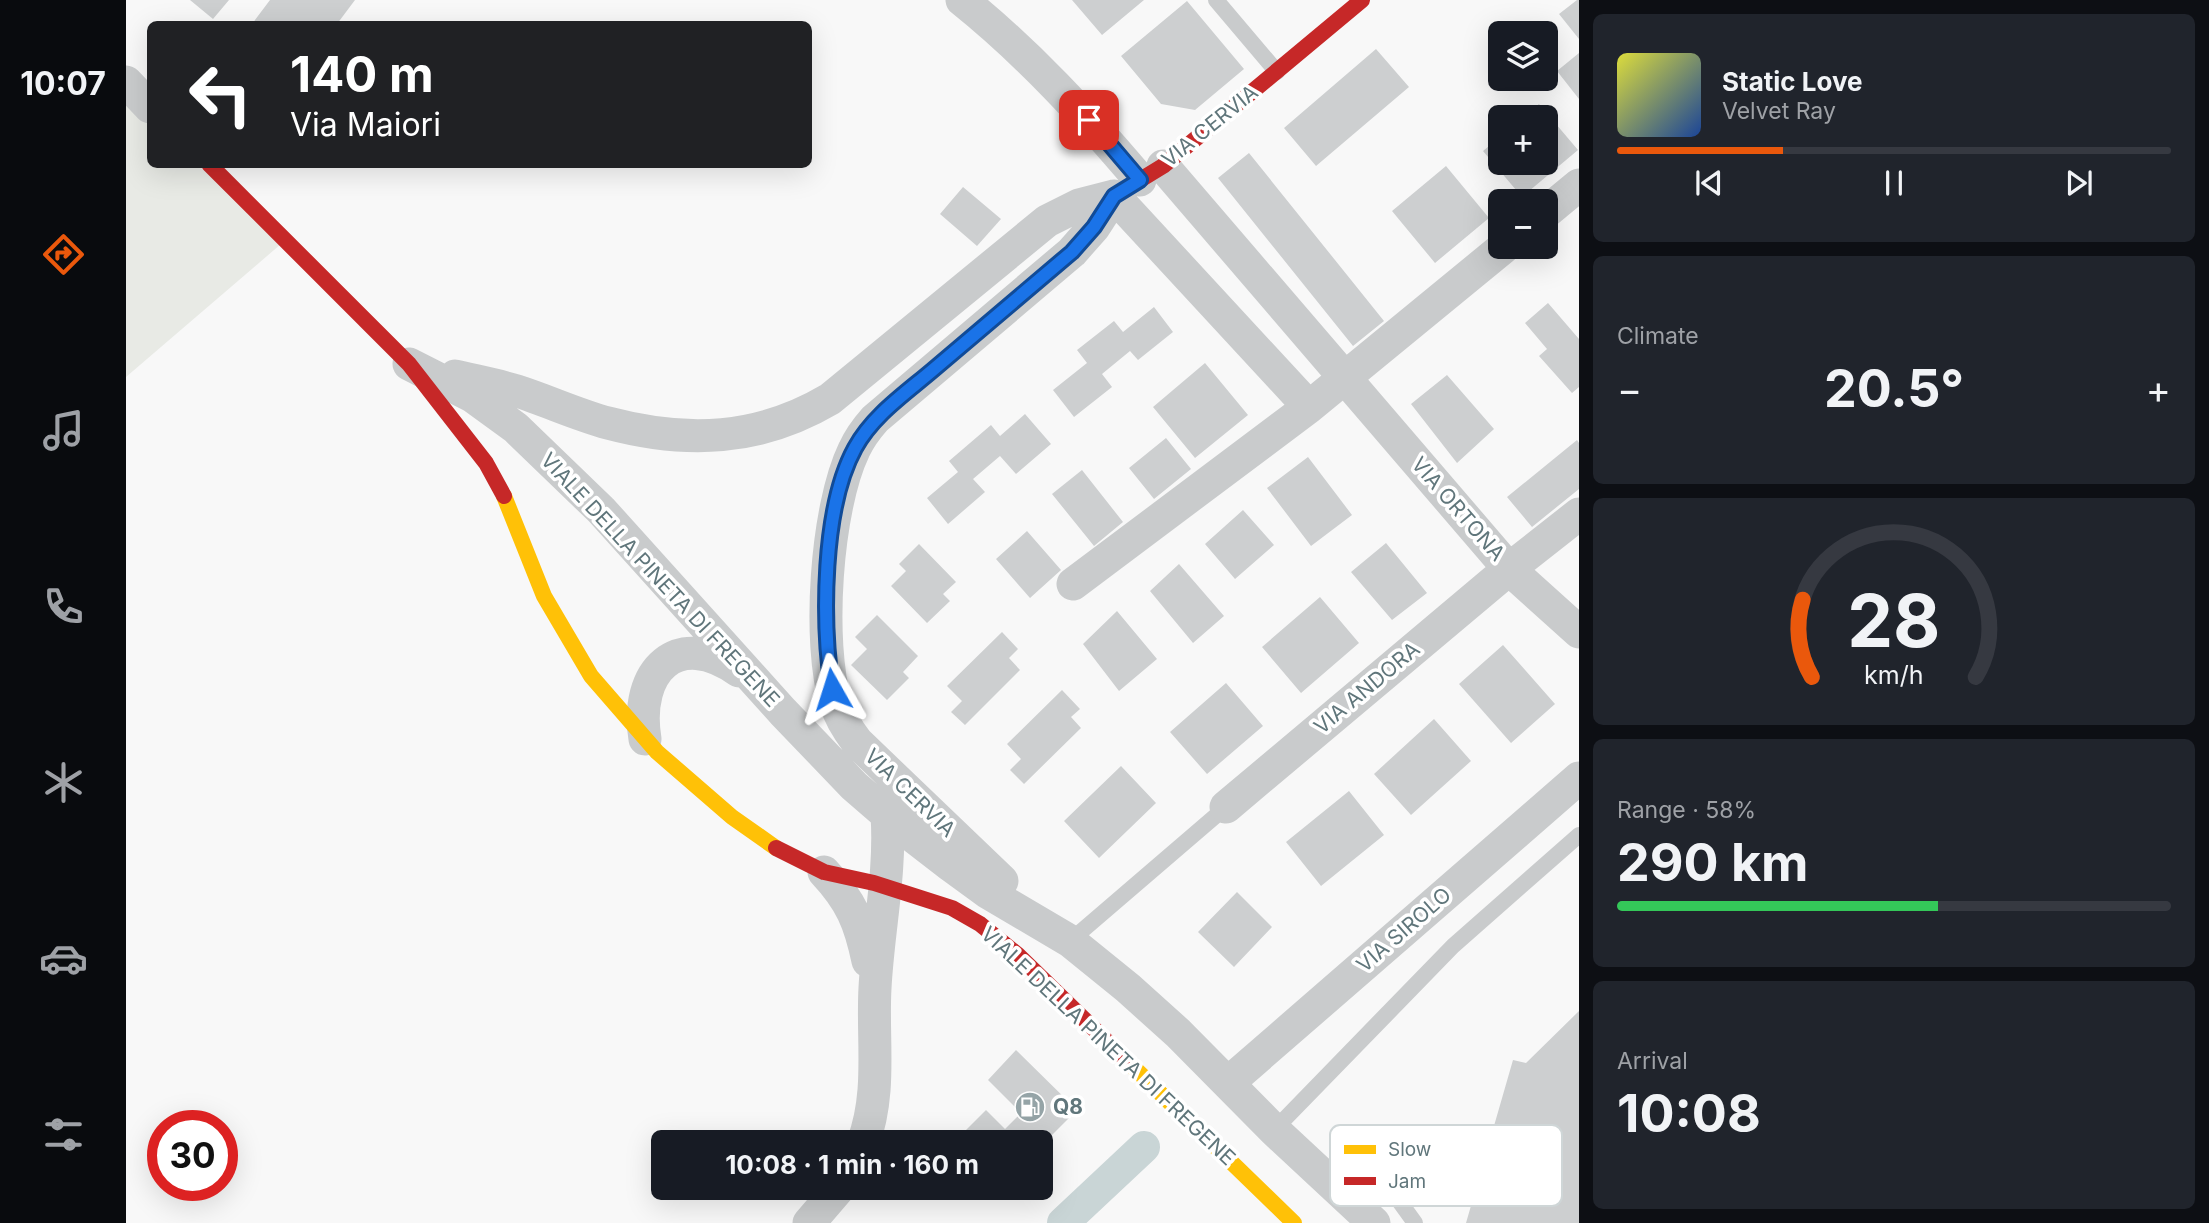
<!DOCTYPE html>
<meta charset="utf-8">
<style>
:root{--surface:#171b24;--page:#20242c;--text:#f1f3f6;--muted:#9ea1a6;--line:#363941;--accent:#ea580c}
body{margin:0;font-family:Inter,sans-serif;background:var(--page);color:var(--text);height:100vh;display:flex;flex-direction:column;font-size:26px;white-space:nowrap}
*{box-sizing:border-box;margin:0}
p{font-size:23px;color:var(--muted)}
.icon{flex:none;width:38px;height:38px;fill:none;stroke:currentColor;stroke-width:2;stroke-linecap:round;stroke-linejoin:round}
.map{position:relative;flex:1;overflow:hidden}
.details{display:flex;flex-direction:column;gap:14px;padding:14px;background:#0d0f14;width:630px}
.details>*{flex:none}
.hud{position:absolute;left:21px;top:21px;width:665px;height:147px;border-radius:10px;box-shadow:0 7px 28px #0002;background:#202124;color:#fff;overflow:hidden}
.fabs{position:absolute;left:1362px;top:21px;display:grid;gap:14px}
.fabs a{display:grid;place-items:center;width:70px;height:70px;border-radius:10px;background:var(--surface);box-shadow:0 7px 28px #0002;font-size:35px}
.speed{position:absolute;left:21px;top:1110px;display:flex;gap:14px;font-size:35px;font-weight:700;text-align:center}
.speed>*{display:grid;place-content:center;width:91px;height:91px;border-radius:50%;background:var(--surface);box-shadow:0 7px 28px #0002;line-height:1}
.speed .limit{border:10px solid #d22;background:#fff;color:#111}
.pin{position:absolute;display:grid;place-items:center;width:60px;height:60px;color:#fff;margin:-30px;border-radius:14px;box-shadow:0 4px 10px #0006}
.me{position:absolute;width:77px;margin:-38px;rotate:354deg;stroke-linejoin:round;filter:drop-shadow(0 0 5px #0008)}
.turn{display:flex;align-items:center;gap:24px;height:147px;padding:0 28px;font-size:32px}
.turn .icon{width:91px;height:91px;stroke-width:2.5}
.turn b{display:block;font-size:49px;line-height:60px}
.big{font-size:52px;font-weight:700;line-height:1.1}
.details .card{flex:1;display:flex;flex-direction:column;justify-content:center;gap:10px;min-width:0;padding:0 24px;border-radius:10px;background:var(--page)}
.details .dial{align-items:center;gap:0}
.dial svg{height:182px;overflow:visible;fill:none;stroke:var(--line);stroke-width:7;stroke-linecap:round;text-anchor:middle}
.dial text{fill:var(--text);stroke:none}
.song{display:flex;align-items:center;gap:21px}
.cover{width:84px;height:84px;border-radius:10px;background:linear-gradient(135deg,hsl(60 70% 55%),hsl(220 70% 35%))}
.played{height:7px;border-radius:4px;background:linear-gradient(90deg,var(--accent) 30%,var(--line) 30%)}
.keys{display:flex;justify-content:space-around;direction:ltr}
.heat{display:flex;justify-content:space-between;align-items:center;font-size:38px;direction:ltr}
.charge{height:10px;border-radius:5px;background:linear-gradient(90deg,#34c759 58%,var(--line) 0)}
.trip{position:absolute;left:525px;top:1130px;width:402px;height:70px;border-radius:10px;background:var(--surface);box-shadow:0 7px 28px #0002;font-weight:700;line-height:70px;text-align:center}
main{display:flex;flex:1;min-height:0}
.dock{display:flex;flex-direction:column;width:126px;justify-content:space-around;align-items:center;background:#090b0e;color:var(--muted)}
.dock .icon{width:49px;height:49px}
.dock .selected{color:var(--accent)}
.dock b{font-size:32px;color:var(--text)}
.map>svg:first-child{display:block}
</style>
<main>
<nav class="dock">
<b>10:07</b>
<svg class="icon selected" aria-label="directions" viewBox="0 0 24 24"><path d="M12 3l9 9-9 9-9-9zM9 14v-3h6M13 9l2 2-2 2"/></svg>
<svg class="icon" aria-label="music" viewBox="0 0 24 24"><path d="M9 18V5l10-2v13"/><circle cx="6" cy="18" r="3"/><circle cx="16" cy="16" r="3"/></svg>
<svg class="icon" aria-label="phone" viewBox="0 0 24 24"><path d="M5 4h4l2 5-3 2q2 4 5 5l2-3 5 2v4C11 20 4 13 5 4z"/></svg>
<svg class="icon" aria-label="climate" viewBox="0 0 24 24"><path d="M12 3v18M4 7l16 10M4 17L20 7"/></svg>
<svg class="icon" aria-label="car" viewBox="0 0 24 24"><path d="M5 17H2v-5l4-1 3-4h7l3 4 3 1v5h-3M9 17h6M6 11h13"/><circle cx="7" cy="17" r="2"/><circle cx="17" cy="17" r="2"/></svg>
<svg class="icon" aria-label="filters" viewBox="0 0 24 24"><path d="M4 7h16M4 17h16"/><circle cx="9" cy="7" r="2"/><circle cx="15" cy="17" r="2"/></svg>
</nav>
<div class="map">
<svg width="1453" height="1223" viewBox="0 0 1453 1223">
<rect width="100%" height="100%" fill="#f8f8f8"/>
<!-- green -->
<path fill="#e8eae5" d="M0,86l24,25v53l53,1 78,79 -155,133z"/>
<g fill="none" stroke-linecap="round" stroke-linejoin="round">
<!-- canal -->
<path stroke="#c9d5d6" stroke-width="32" d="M937,1223l81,-76"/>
</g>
<!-- building -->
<path fill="#cdcfd0" d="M64,0h39l-16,19z
M144,0h85l-18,24h-85z
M946,0h72l-42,35z
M1451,0h2v39l-20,-25z
M1061,1l57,68 -49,41 -34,-6 -40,-48z
M1250,49l33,38 -93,79 -32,-38z
M1453,53v46l-22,-28z
M1413,104l39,46 -56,47 -39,-46 17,-14v26h45v-46h-22z
M1123,153l135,168 -31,25 -135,-168z
M1320,166l43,52 -54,45 -43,-52z
M837,187l38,32 -24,27 -37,-32z
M1422,303l31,36v48l-7,6 -33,-37 8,-7 -22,-26z
M1028,307l19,25 -35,28 -8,-9 -28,23 10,13 -38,30 -21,-27 34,-27 -10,-13 37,-29 9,11z
M1079,363l43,52 -53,43 -42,-51z
M1321,375l47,54 -37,34 -46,-59z
M899,414l26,30 -35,30 -16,-18 -27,23 12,13 -37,32 -21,-26 31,-26 -9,-11 42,-36 9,11z
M1040,438l25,31 -37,30 -25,-31z
M1451,440l2,3v46l-47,38 -25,-30z
M1182,457l44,58 -41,31 -44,-58z
M956,470l41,52 -29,24 -42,-52z
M1117,510l31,35 -39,34 -30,-35z
M901,531l34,39 -31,28 -34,-39z
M1260,543l41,50 -35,27 -41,-48z
M793,544l37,38 -13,12 7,7 -23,22 -36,-37 15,-15 -7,-7z
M1053,564l45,52 -31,27 -43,-52z
M1194,597l39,46 -58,50 -39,-46z
M991,611l40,48 -38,32 -36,-47z
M751,615l41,41 -15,16 6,6 -22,22 -36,-35 16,-16 -12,-12z
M876,632l16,17 -9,9 11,12 -55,55 -14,-13 11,-11 -15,-15z
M1377,645l52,59 -44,39 -52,-59z
M1100,683l37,43 -56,48 -37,-42z
M936,690l18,19 -9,8 10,11 -57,56 -14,-14 11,-11 -14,-15z
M1308,719l37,42 -60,54 -37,-41z
M995,766l35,37 -57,55 -35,-37z
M1223,791l35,44 -63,51 -35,-44z
M1111,892l35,35 -38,40 -36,-35z
M1453,1011v212h-113l47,-163 13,3z
M890,1050l61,60 -36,36v-3h-72l-8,-8 25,-25 19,19 16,-16 -33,-33z"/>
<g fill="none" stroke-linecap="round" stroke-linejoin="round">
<!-- lane -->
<path stroke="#c9cbcc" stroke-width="16" d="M1090,0l61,72
M944,941l156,-134
M1148,1130l179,-184 126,-111
M1232,1144l57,79"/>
<!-- street -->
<path stroke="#c9cbcc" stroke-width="33" d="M836,0c66,53 123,115 178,180
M0,82l24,25
M1037,166l346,403 70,63
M988,196l195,211
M1419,213l34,-28
M283,364l63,32 44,32 85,82 182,202 71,74 52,45 44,34 37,27 83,49 58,47 50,45 96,97 100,93
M329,376c21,5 42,9 62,15 31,10 61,24 91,32 79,21 151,18 222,-24l217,-178 32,-16 35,-9
M947,584l236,-177 195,-160
M519,739c-11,-68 32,-112 94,-68
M1100,807l283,-238 70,-55
M698,872c27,29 36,50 44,89
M876,881l-145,-139c-9,-12 -17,-24 -21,-38 -19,-61 -10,-196 18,-254 5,-11 13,-22 21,-31l197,-167 22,-25 20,-31
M1102,1083l351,-305
M737,1143c19,-51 9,-103 12,-155 3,-58 16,-115 12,-173
M683,1223l30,-35"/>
<!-- slow -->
<path stroke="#ffc107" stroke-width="16" d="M378,496l40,100 47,80 66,76 75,65 44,31
M998,1058l170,165"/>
<!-- jam -->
<path stroke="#c62828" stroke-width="16" d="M83,164l200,200 77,99 18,33
M988,196l49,-30 199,-166
M650,848l48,24 50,11 78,25 28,16 38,31 106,103"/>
</g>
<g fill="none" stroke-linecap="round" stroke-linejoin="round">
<!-- route casing -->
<g stroke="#114b97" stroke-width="18">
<path id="route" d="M706,689c-10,-67 -10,-181 23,-241 18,-33 51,-55 79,-79 46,-39 92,-78 138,-117l22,-25 20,-31 26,-16 -51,-60"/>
</g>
<!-- route -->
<use href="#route" stroke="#1a73e8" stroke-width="12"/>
</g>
<!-- icons -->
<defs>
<g id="fuel-disc" transform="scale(1.575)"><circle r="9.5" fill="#95a4a7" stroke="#fff"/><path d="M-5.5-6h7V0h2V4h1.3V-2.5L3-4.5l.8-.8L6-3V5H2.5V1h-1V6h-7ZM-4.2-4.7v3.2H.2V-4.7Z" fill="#fff"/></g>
</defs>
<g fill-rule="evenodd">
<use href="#fuel-disc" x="904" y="1107"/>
</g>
<g text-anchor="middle" stroke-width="7" stroke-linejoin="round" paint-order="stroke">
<!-- street labels -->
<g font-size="21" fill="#60767b" stroke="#fff">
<text transform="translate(1084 126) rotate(-39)" y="7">VIA CERVIA</text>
<text transform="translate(1332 509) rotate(49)" y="7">VIA ORTONA</text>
<text transform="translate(534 580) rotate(47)" y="7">VIALE DELLA PINETA DI FREGENE</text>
<text transform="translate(1241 688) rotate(-40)" y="7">VIA ANDORA</text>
<text transform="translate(784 793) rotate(44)" y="7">VIA CERVIA</text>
<text transform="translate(1278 930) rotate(-41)" y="7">VIA SIROLO</text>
<text transform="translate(982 1046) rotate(43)" y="7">VIALE DELLA PINETA DI FREGENE</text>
</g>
<!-- poi labels -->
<g font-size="21" font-weight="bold" fill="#60767b" stroke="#fff" text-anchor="start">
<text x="927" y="1114">Q8</text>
</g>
</g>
<!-- legend -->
<rect x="1204" y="1125" width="232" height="81" rx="10" fill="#fff" stroke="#cfd6d7" stroke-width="2"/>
<rect x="1218" y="1145" width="32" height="9" fill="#ffc107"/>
<rect x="1218" y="1177" width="32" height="8" fill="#c62828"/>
<g font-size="19" fill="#60767b">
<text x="1262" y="1156">Slow</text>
<text x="1262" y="1188">Jam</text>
</g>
</svg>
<div class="fabs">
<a><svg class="icon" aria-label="layers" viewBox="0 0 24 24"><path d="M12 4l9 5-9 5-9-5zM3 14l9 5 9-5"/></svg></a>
<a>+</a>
<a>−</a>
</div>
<div class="speed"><div class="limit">30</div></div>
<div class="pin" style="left:963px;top:120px;background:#d93025"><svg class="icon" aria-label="arrive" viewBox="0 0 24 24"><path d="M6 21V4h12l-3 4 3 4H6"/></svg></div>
<svg class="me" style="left:706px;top:689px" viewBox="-20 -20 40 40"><path d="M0-17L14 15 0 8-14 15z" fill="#1a73e8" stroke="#fff" stroke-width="4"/></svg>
<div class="trip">10:08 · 1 min · 160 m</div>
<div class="hud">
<div class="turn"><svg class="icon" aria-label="left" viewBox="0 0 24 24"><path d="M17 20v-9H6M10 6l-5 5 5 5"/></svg><div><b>140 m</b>Via Maiori</div></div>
</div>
</div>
<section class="details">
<div class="card">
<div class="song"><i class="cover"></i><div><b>Static Love</b><p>Velvet Ray</p></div></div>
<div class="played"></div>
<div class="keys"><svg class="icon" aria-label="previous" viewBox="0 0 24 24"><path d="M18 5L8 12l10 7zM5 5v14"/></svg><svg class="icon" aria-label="pause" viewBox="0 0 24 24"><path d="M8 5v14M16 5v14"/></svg><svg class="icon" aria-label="next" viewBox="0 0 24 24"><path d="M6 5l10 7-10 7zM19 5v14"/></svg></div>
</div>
<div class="card"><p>Climate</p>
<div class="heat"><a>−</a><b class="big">20.5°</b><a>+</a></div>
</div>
<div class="card dial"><svg viewBox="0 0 100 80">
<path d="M14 69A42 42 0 1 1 86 69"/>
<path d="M14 69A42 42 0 0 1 10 35" stroke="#ea580c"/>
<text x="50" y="56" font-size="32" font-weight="700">28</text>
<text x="50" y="72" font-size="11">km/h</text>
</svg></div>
<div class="card"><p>Range · 58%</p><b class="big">290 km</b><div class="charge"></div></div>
<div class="card"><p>Arrival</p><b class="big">10:08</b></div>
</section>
</main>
